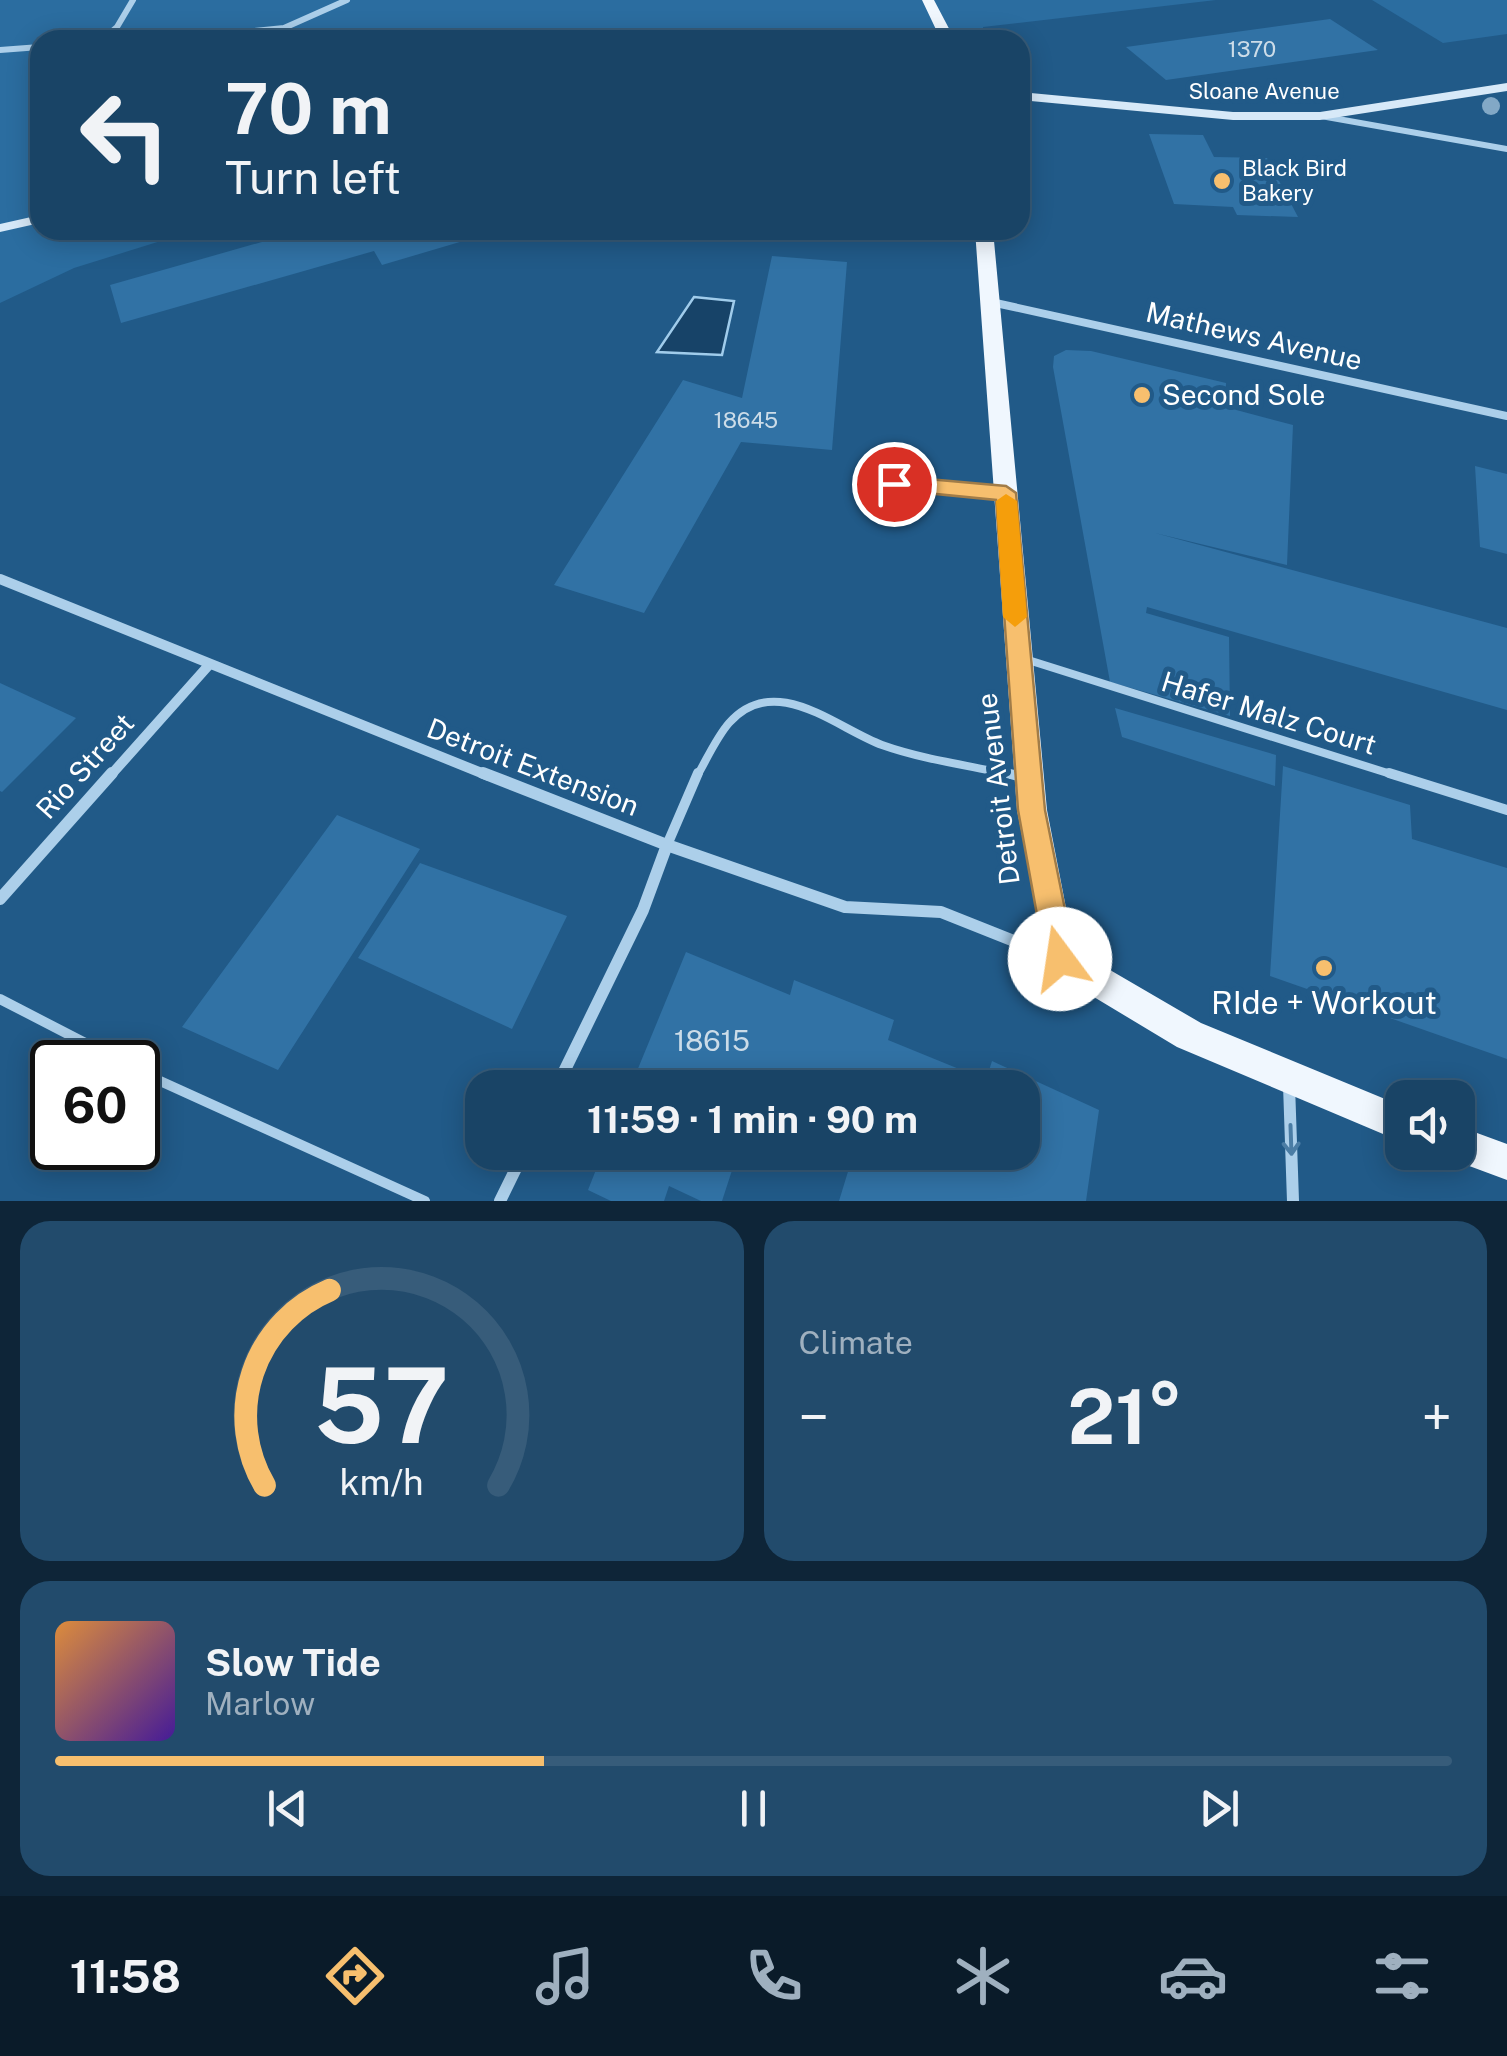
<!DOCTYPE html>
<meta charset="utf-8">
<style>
:root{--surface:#194466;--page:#224b6c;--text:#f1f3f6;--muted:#9fb0bf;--line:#375c7a;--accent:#f7bf6e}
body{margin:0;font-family:"Public Sans",sans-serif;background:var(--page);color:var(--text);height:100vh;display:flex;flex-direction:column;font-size:38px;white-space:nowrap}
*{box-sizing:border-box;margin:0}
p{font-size:32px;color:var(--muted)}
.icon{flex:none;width:55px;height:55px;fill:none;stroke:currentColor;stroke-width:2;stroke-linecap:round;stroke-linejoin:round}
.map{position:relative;height:1201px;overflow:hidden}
.drawer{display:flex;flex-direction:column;gap:20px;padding:20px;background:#0e2538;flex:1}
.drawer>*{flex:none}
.top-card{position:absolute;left:30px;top:30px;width:1000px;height:210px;border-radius:30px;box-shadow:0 5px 25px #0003,0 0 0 2px var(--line);background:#194466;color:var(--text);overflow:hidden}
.tools{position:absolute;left:1385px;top:1080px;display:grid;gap:20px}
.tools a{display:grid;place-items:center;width:90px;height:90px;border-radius:20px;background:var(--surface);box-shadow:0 5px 25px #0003,0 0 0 2px var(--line);font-size:50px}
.speed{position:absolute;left:30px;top:1040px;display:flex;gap:20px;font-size:50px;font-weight:700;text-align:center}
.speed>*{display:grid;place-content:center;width:130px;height:130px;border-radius:50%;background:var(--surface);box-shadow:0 5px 25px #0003,0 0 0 2px var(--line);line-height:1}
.speed .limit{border:5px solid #111;border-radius:15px;background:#fff;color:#111}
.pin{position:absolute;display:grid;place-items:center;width:85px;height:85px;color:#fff;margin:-42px;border:5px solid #fff;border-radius:50%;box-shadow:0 2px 10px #0007}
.me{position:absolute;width:110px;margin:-55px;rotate:346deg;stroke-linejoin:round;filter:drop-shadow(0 0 8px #0008)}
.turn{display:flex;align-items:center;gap:35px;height:210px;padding:0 30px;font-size:45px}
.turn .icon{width:130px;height:130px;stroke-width:2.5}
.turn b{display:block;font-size:70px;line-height:85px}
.big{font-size:75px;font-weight:700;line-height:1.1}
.drawer .tile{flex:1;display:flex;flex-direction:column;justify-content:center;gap:15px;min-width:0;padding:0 35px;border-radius:30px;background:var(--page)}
.drawer .dial{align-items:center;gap:0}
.dial svg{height:260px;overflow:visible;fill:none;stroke:var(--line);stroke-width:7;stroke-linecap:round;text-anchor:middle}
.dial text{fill:var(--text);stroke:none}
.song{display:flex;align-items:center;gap:30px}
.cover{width:120px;height:120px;border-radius:15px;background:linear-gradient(135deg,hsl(30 70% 55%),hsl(260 70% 35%))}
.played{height:10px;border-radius:5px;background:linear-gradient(90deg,var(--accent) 35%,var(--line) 35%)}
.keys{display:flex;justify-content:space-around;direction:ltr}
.heat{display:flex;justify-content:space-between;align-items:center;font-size:55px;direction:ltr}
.drawer .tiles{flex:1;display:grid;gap:20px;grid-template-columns:1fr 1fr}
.tile:last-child{grid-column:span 2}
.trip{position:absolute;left:465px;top:1070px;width:575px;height:100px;border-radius:30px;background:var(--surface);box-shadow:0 5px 25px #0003,0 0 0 2px var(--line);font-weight:700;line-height:100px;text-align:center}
.tabs{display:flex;height:160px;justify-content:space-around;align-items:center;background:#0a1b29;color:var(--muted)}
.tabs .icon{width:70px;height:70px}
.tabs .active{color:var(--accent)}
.tabs b{font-size:45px;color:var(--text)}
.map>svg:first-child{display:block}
</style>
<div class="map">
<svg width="1507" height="1201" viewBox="0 0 1507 1201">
<rect width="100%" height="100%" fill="#215a88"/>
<!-- green -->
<path fill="#2b6da0" d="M0,0h1216l-233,27 1,13h-944v190h156l-122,38 -74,35z
M1372,0h135v34l-64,9z"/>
<!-- water -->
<path fill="#174368" stroke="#a0cceb" stroke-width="2.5" d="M694,297l40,4 -12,54 -65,-3z"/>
<!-- building -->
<path fill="#3172a5" d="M1330,19l48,31 -212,30 -40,-33z
M1149,134l54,1 11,22 53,1 31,59 -61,-2 -4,-8 -59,-3z
M304,230l193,1 -115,34 -8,-14 -253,72 -11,-38z
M772,256l75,6 -15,188 -91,-8 -97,171 -90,-28 129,-205 59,18z
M1066,350l25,1 135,32 -1,24 68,18 -6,140 -132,-32 352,95v82l-360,-103 -1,6 83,24 1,79 -120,-34 -57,-315 1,-11z
M1475,466l32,8v80l-27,-7z
M0,683l76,35 -74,74 -2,-1z
M1115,708l161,47 -1,31 -153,-49z
M1283,766l127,39 2,34 95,29v191l-237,-83z
M337,815l83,34 -142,221 -96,-43z
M420,863l147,53 -55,113 -154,-71z
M686,952l104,43 4,-15 100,40 -6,20 98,40 6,-19 107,49 -13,91h-247l15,-49h168v-64h-392z
M603,1152h135l-16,49h-21l-32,-15 -5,15h-53l-23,-11z"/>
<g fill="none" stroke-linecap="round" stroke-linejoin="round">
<!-- lane-far2 -->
<path stroke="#accfea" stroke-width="6" d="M929,230l55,2"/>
<!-- lane-far1 -->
<path stroke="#accfea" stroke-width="8" d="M894,483l110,10
M1025,659l372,117
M697,776c10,-17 19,-38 32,-53 46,-52 107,5 153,22 42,15 91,21 135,31"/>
<!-- lane -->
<path stroke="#accfea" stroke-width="10" d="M1006,773l17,4
M1389,773l118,37
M667,845l31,-72
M0,999l122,63
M138,1071l287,130"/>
<!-- street-far3 -->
<path stroke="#accfea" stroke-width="6" d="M102,40l15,-13 16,-27
M168,40l116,-12 63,-28
M0,50l40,-3
M1321,116l186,33"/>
<!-- street-far2 -->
<path stroke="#accfea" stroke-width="8" d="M991,302l516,114"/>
<!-- street-far1 -->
<path stroke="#accfea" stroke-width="10" d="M0,579l489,197
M110,776l98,-110"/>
<!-- street -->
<path stroke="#accfea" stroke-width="12" d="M483,773l184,72 178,62 96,5 113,45
M0,899l112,-126
M1289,1085l4,116
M556,1088l87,-178 24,-65
M500,1201l24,-49"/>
<!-- secondary -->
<path fill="#d7e9f8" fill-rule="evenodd" d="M1507,83v8l-187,29h-87l-213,-20v-8l213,20h87z
M40,215v8l-40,9v-8z"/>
<!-- primary -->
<path fill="#f0f7fe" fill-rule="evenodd" d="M922,0h12l21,40h-14z
M975,230h18l54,580 27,139 127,74 201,83v36l-225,-95 -128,-77 -32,-160z
M1458,1126l49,18v36l-62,-23 -1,-5h14z"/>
</g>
<!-- trees -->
<circle fill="#82a8c6" cx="1491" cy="106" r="9"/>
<!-- one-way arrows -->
<defs><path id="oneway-shaft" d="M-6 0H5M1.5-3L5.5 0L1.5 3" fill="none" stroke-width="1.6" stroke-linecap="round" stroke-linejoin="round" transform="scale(2.5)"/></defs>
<use stroke="#4b7da5" href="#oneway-shaft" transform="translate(1291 1140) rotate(88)"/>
<!-- route -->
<path fill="#f7bf6e" stroke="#a17c48" stroke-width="2.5" d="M894,476l112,10 10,7 29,317 30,149 -5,10 -10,5 -10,-5 -5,-10 -27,-149 -22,-310 -110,-11v-11z"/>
<!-- slow -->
<path fill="#f59e0b" d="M1006,494l11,7 10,116 -12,10 -12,-10 -7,-116z"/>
<!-- markers -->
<g fill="#f7bf6e" stroke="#215a88" stroke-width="4">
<circle cx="1222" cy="181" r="10"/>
<circle cx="1142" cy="395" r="10"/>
<circle cx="1324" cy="968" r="10"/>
</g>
<g text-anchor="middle" stroke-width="10" stroke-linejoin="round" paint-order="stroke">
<!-- number labels -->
<g font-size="22" fill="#ccdce8">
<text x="1252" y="57">1370</text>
<text x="746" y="428">18645</text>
</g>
<!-- far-street labels -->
<g font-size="22" fill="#fff" stroke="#215a88">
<text x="1264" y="99">Sloane Avenue</text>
</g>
<!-- far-poi labels -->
<g font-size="22" fill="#fff" stroke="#215a88" text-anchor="start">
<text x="1242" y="176">Black Bird<tspan x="1242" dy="25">Bakery</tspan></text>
</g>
<!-- street labels -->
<g font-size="28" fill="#fff" stroke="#215a88">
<text transform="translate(1254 336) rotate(13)" y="10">Mathews Avenue</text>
<text transform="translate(1269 713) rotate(17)" y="10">Hafer Malz Court</text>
<text transform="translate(85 766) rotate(-48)" y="10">Rio Street</text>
<text transform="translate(533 767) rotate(21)" y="10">Detroit Extension</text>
<text transform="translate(998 789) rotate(-97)" y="10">Detroit Avenue</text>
</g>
<!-- poi labels -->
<g font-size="28" fill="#fff" stroke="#215a88" text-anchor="start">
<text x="1162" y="405">Second Sole</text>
</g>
<!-- near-number labels -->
<g font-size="28" fill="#ccdce8">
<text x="712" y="1051">18615</text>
</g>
<!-- near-poi labels -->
<g font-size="32" fill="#fff" stroke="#215a88">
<text x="1324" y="1014">RIde + Workout</text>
</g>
</g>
</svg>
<div class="tools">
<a><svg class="icon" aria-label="sound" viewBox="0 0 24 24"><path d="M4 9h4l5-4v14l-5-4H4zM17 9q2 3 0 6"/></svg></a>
</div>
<div class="speed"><div class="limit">60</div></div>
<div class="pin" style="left:894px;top:484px;background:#d93025"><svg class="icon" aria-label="arrive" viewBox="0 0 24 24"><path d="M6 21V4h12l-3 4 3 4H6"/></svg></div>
<svg class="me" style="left:1060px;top:959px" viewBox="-20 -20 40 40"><circle r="19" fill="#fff"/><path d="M0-13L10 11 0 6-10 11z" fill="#f7bf6e"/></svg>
<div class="trip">11:59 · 1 min · 90 m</div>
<div class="top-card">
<div class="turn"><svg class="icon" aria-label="left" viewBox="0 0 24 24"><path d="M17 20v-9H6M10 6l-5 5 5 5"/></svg><div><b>70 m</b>Turn left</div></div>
</div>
</div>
<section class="drawer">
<div class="tiles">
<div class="tile dial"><svg viewBox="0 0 100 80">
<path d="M14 69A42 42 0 1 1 86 69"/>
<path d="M14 69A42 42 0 0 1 34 9" stroke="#f7bf6e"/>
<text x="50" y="56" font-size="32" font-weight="700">57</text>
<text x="50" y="72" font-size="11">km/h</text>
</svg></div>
<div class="tile"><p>Climate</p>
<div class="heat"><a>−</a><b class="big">21°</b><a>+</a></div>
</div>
<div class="tile">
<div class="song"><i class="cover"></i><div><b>Slow Tide</b><p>Marlow</p></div></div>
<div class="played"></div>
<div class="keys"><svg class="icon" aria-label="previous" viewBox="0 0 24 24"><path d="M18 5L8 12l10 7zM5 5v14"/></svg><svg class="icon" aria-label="pause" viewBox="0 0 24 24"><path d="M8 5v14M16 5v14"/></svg><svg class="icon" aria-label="next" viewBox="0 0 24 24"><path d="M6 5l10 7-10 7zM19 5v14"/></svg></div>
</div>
</div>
</section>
<nav class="tabs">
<b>11:58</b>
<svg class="icon active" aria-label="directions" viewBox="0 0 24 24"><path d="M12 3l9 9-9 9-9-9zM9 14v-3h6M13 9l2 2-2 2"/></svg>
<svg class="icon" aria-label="music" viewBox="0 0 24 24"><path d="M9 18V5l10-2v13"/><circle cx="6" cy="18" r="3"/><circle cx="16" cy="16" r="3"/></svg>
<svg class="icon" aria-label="phone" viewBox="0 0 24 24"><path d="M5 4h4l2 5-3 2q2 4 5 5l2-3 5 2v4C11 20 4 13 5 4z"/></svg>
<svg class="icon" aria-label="climate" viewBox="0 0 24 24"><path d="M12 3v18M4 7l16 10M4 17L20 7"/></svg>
<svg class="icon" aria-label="car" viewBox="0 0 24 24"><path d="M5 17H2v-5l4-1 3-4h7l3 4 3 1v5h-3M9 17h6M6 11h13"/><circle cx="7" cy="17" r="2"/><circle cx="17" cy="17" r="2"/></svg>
<svg class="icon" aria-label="filters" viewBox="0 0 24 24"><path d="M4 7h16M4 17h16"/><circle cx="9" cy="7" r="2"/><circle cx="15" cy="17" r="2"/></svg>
</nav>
